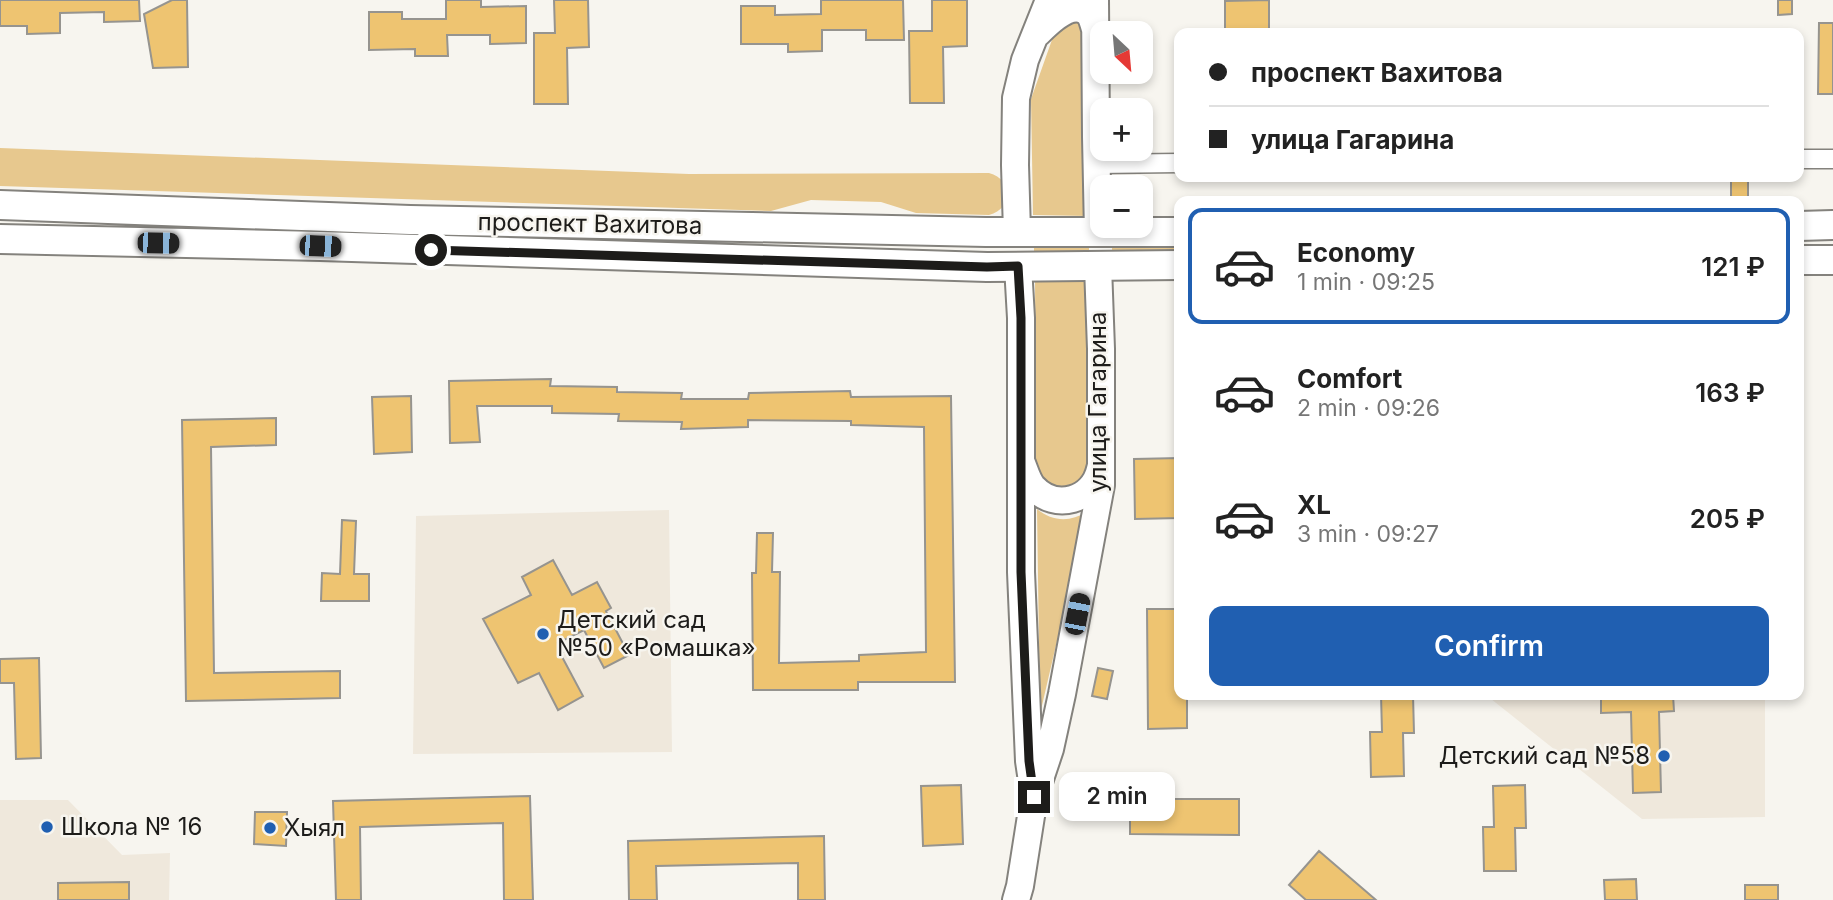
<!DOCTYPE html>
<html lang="en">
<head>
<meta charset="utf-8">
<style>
  body { margin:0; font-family:Inter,sans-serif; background:#f6f6f6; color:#222; height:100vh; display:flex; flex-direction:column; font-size:26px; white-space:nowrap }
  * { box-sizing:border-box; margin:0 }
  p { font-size:23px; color:#767676 }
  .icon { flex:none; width:38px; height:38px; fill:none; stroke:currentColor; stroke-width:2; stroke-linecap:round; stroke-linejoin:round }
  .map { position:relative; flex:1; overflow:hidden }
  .side { position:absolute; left:1174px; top:196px; width:630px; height:504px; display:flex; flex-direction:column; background:#fff; border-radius:14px; box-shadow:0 4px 10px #0003 }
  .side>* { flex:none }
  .hud { position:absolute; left:1174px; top:28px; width:630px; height:154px; border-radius:14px; box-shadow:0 4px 10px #0003; display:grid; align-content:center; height:154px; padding:0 35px; background:#fff }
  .needle { width:46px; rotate:154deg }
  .tools { position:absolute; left:1090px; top:21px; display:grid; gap:14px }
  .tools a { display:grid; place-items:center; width:63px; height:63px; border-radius:14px; background:#fff; box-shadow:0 4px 10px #0003; font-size:35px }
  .end { position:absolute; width:32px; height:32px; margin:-16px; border:9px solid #1d1c1a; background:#fff; box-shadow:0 0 0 4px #fff }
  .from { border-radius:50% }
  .bubble { position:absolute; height:49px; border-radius:14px; background:#fff; box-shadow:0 4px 10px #0003; font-size:23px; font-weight:600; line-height:49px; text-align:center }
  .car { position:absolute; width:21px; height:42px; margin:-21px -10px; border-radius:9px; box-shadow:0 0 5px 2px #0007; background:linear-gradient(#222 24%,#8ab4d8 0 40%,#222 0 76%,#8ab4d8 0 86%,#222 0) }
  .hud b { display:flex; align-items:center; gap:24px; height:66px; font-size:26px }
  .hud b+b { border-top:2px solid #e0e0e0 }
  .hud i { width:18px; height:18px; background:#222 }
  ul { padding:12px 0 0; list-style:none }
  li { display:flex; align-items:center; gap:21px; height:116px; margin:0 14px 10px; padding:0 21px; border:4px solid transparent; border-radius:14px }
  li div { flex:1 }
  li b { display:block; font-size:26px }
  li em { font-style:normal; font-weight:600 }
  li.on { border-color:#205fb1 }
  li>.icon { width:63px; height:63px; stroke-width:1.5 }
  .action { display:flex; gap:14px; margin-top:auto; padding:14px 35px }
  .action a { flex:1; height:80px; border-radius:14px; background:#205fb1; color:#fff; font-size:28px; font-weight:600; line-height:80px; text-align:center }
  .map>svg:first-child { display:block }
</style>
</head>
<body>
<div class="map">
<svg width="1833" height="900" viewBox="0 0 1833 900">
  <rect width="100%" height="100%" fill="#f7f5ef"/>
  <path fill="#efe8dc" d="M669 510 672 752 413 754 416 516Z
    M1486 695H1765V817L1642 819Z
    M0 800H68L122 855 170 853 169 900H0Z"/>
  <path fill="#e7c88e" d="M1059 20 1084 21 1088 216 1033 215 1031 99Z
    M0 148 689 174 989 173C1014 180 1014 208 989 215L916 213 881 202 811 200 771 211 0 186Z
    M1089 242V254H1034V243Z
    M1179 242V251L1112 252V243Z
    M1035 278H1087L1088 475C1064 491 1059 493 1036 475Z
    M1037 509C1053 522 1070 522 1087 512L1040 714Z"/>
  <path fill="#eec471" stroke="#96948f" stroke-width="2" d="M0 0H139L140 21 104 22V12L60 13V33L27 34V26H0Z
    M172 0H187L188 67 153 68 144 14Z
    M446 0H481V7L526 6V43L490 44V35H447L448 56H415V49L369 50V12H402V19H446Z
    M554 0H588L589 47 567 48 568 104H534V33H555Z
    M821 0H903L904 40H866V30H822V51L788 52V44H741V6H775V15L821 14Z
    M932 0H967V46L943 47 944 103H910L909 31H932Z
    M1269 0V31H1255V33H1225V1Z
    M1778 0H1792V14L1778 15Z
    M1819 23H1833V94H1818Z
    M1731 181H1748V201H1731Z
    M551 379 550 386 617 387V392L682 393 681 399H748L749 393 850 391 851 397 951 396 955 682H858V690H753L752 573H756L757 533H773L772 572H780L779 663 859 661V655L926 652 924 427 851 425V421L748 420V427L681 429 682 422 618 421 619 414 552 413V406H477L480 442 450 443 449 381Z
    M411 396 412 452 374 454 372 397Z
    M276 418V445L211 447 214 673 340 671V698L186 701 182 420Z
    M1180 458V518L1135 519 1134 459Z
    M342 520 356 521 354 574H369V601H321L322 573 340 574Z
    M553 560 572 595 597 582 611 608 606 611 629 655 604 668 584 630 558 643 563 652 560 653 583 696 558 710 539 673 518 683 483 619 531 595 522 577Z
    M1147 609H1180V695H1187V728L1148 729Z
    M39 658 41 758 16 759 14 683H0V659Z
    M1098 668 1113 671 1107 699 1092 696Z
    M1381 695H1413L1414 733H1403L1404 776 1371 777 1370 732H1382Z
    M1601 695H1673L1674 711 1659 712 1661 792 1633 793 1631 712 1601 713Z
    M961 785 963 844 923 846 921 786Z
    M1525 785 1526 828H1515L1516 871H1484L1483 827H1494L1493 786Z
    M530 796 533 900H504L503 823 360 827 361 900H336L333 801Z
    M1130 799H1239V835L1130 834Z
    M255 812H287L286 846 254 844Z
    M824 836 825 900H798V863L656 866 657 900H629L628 841Z
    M1319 851 1376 900H1306L1289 885Z
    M1636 879 1637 900H1605L1604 880Z
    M129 882V900H58V883Z
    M1745 885H1778V900H1745Z"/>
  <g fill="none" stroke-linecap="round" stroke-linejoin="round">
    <g stroke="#84827d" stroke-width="21">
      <path id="street" d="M1799 159H1833
        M1096 164 1180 163"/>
    </g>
    <g stroke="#84827d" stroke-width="30">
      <path id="secondary" d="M1095 0 1096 137 1098 232
        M1038 33C1048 23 1071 0 1087 12 1092 16 1094 26 1096 33
        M1017 232 1015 165 1016 98 1025 60 1049 0
        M1018 266 1021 318V572L1029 761 1033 788
        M1021 461C1025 470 1027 480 1033 487 1056 512 1093 500 1100 469
        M1016 900 1020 886 1034 797 1050 749 1062 694 1101 485V349L1098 266"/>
    </g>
    <g stroke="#84827d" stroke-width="32">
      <path id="primary" d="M0 205 410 220 986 232H1180
        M1799 226 1833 225
        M0 239 320 246 987 267 1180 265
        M1799 260H1833"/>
    </g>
    <use href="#street" stroke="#fff" stroke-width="18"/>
    <use href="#secondary" stroke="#fff" stroke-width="26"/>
    <use href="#primary" stroke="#fff" stroke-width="28"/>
  </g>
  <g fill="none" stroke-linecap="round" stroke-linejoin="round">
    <path stroke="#1d1c1a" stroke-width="9" d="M431 250 987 267 1018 266 1021 318V572L1029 761 1034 797"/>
  </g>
  <g fill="#205fb1" stroke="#f7f5ef" stroke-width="2.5">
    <circle cx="543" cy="634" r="7"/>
    <circle cx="1664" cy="756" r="7"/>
    <circle cx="47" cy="827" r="7"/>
    <circle cx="270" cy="828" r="7"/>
  </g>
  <g text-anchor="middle" stroke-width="5" stroke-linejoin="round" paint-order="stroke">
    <g font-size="24" fill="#1d1c1a" stroke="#f7f5ef">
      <text transform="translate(590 224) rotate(1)" y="8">проспект Вахитова</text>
      <text transform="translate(1098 402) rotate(-90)" y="8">улица Гагарина</text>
    </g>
    <g font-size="24" fill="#1d1c1a" stroke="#f7f5ef" text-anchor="start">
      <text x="557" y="628">Детский сад<tspan x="557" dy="28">№50 «Ромашка»</tspan></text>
      <text x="1650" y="764" text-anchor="end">Детский сад №58</text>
      <text x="61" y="835">Школа № 16</text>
      <text x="284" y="836">Хыял</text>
    </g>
  </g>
</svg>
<div class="tools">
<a><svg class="needle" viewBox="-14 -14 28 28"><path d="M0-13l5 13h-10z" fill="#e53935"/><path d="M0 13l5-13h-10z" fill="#767676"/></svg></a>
<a>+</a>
<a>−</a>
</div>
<i class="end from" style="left:431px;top:250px"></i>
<i class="end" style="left:1034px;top:797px"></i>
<div class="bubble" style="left:1059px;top:772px;width:116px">2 min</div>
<i class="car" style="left:158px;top:243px;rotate:91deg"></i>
<i class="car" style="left:320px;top:246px;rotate:92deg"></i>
<i class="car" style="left:1077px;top:614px;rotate:11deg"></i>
<div class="hud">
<b><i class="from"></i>проспект Вахитова</b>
<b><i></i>улица Гагарина</b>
</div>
<section class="side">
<ul>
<li class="on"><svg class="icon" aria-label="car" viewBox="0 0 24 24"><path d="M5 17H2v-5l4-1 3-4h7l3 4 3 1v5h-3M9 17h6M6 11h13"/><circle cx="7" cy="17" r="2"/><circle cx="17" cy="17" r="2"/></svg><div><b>Economy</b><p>1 min · 09:25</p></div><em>121 ₽</em></li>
<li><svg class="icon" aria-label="car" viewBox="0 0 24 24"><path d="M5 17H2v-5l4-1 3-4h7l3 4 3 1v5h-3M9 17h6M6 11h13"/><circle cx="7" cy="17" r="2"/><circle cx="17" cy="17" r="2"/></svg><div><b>Comfort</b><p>2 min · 09:26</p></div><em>163 ₽</em></li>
<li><svg class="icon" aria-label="car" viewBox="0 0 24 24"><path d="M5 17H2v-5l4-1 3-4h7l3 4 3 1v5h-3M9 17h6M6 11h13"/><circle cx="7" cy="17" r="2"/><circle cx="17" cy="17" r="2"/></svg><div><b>XL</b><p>3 min · 09:27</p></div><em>205 ₽</em></li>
</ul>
<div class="action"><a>Confirm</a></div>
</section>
</div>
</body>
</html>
